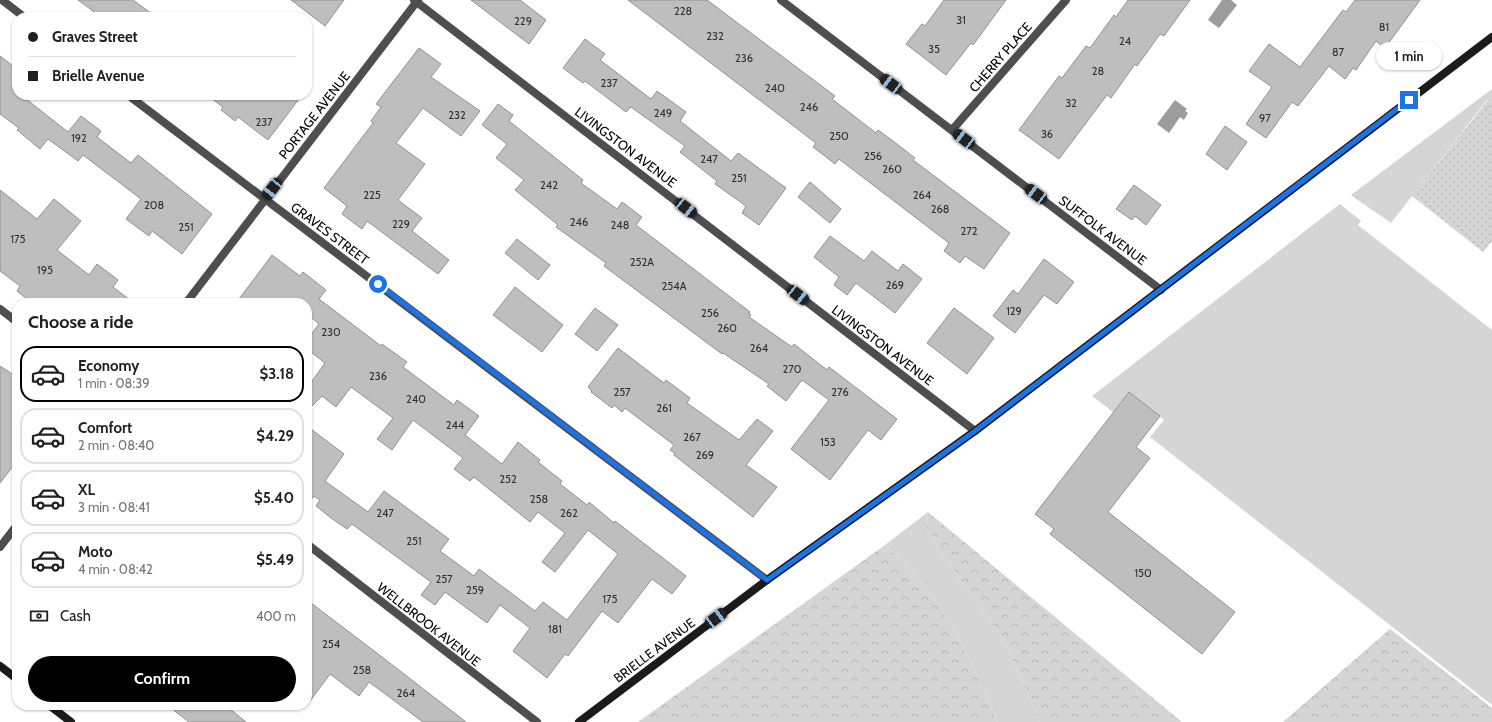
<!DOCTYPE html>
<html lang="en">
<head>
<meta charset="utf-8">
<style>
  body { margin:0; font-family:Cabin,sans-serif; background:#f6f6f6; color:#202124; height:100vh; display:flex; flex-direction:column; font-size:15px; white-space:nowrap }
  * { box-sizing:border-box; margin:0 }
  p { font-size:13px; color:#757577 }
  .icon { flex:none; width:22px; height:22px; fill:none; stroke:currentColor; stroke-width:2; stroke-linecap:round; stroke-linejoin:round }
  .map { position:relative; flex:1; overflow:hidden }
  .drawer { position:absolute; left:12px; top:298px; width:300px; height:412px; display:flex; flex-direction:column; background:#fff; border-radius:16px; box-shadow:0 1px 3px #0004 }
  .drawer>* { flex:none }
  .hud { position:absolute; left:12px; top:12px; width:300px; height:88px; border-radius:16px; box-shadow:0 1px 3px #0004; display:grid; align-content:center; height:88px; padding:0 16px; background:#fff }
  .end { position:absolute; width:18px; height:18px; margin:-9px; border:5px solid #1a73e8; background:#fff; box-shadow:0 0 0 2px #fff }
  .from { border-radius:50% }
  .bubble { position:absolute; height:28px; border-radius:14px; background:#fff; box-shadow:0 1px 3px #0004; font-size:13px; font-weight:800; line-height:28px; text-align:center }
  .car { position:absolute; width:12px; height:24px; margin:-12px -6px; border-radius:5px; box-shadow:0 0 3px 1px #0007; background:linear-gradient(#222 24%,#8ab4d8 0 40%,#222 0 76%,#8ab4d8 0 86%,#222 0) }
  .hud b { display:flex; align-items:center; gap:14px; height:38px; font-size:15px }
  .hud b+b { border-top:1px solid #e0e0e0 }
  .hud i { width:10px; height:10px; background:#202124 }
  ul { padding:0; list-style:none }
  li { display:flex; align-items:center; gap:12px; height:56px; margin:0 8px 6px; padding:0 8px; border:2px solid #e0e0e0; border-radius:16px }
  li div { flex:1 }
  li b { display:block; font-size:15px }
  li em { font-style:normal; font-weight:800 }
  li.selected { border-color:#000 }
  li>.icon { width:36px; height:36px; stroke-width:1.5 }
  h2 { padding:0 16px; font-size:18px; line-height:48px }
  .pay { display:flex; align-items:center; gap:10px; height:44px; padding:0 16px; font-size:15px }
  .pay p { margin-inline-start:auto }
  .cta { display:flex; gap:8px; margin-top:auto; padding:8px 16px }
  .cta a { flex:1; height:46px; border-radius:24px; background:#000; color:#fff; font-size:16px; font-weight:800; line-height:46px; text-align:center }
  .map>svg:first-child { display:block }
</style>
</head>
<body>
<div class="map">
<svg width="1492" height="722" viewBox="0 0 1492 722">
  <defs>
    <pattern id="forest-crowns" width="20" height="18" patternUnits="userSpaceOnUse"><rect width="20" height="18" fill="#d5d5d5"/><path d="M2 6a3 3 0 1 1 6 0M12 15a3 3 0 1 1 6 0" fill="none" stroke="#b5b5b5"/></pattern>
    <pattern id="park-dots" width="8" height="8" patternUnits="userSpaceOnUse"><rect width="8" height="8" fill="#d5d5d5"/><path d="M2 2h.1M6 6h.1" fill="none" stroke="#b5b5b5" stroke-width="1.8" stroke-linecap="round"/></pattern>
  </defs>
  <rect width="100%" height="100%" fill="#fff"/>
  <path fill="#d5d5d5" d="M1492 89V103L1487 100 1391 223C1378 213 1365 206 1351 195Z
    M1340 204 1361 221 1358 225 1492 330V705L1150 437 1164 420 1129 392 1113 412 1092 396Z
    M928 512 927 530 941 553 1003 638 1040 722H997C981 683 958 630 933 597 918 578 902 562 885 545Z"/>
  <path fill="url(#forest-crowns)" d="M928 512 1182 722H1040L1003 638 941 553 927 530Z
    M885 545C902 562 918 578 933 597 958 630 981 683 997 722H638Z
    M1390 629 1492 708V722H1283Z"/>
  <path fill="url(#park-dots)" d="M1488 100 1492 103V241L1483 252 1412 196Z"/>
  <path fill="#9c9c9c" d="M1222 0H1231L1237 5 1219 28 1208 20Z
    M1175 100 1187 109 1185 111 1188 113 1184 120 1180 117 1169 133 1157 124Z"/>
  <path fill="#bebebe" stroke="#929292" d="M78 0H133L156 17H101Z
    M291 0H344L325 26Z
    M471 0H520L546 20 529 44Z
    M628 0H707L835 96 832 99 876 133 878 130 897 144 915 158 913 160 1010 233 984 269 965 256 960 263 944 251 949 243 839 159 835 164 813 147 816 143Z
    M944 0H1006L973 45 971 43 946 75 906 44 922 24 925 26Z
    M1128 0H1190L1164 36 1160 34 1137 66 1135 64 1111 98 1107 95 1059 159 1019 130 1059 76 1062 78 1086 46 1090 48 1114 15 1116 17Z
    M1355 0H1420L1385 48 1376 41 1356 70 1353 68 1345 79 1329 66 1298 106 1292 102 1266 138 1246 124 1272 87 1249 71 1269 44 1300 67 1343 10 1346 12Z
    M585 39 605 54 600 60 651 99 657 91 686 112 680 121 731 161 738 153 786 188 759 225 742 213 746 206 715 184 717 181 680 152 685 146 631 107 626 112 585 81 583 83 563 68Z
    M419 48 441 64 431 77 480 111 461 136 423 108 396 143 425 164 398 200 422 218 412 231 449 260 438 274 367 221 362 229 342 214 347 206 324 188 373 123 371 121 381 107 376 104Z
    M0 56 17 69V95H21L68 132 81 116 101 131 97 137 131 163 138 155 212 214 182 254 152 231 149 236 126 219 141 199 83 155 78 161 48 139 40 149 17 130 19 128 0 114Z
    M207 95H302L268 140 238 117 235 121 221 110 223 107Z
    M498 104 513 115 509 121 583 180 581 183 617 209 622 202 642 217 636 225 750 312 748 313 751 315 749 317 792 347 794 344 827 370 829 367 897 419 881 440 868 430 830 480 791 449 829 400 802 380 786 401 767 386 769 384 723 353 722 354 604 266 606 263 556 227 558 225 515 190 524 180 496 158 507 144 482 125Z
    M1225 126 1247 142 1227 170 1206 154Z
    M810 182 841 209 830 223 798 197Z
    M1134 185 1161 205 1146 225 1135 216 1132 220 1116 209Z
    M0 190 37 219 54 199 81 221 57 250 89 275 97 264 118 280 113 287 134 303H32L17 291 20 286 0 271Z
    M830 236 864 261 872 251 898 271 903 264 922 279 895 313 856 283 847 295 834 285 839 277 814 257Z
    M517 239 550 265 538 280 505 253Z
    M272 255 300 276 303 272 326 290 319 299 381 346 382 344 407 362 403 367 454 405 457 400 479 416 465 435 502 464 518 442 540 460 538 462 562 481 560 484 587 505 589 502 614 523 615 521 686 576 672 594 652 579 618 623 602 611 568 656 565 654 547 678 513 651 530 628 500 605 487 623 445 592 435 605 421 595 431 582 352 524 347 529 331 518 316 506 320 500 314 496 307 505V426L344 454 325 481 368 512 384 491 449 539 440 551 474 576 479 569 535 611 543 602 567 620 618 554 588 530 555 572 542 562 565 533 538 512 530 522 474 477 470 481 454 469 463 458 413 420 392 450 377 439 393 418 351 387 336 407 322 396 307 411V388L325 363 307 349V340L319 324 307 314V303H236Z
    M1044 259 1074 282 1057 304 1044 295 1015 333 993 316 1013 290 1018 294Z
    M515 287 563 325 542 352 493 315Z
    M595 308 618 325 597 351 575 334Z
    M954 308 994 338 967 374 927 343Z
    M618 348 664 383 666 380 690 398 687 403 739 440 757 419 773 431 746 465 777 487 753 517 674 455 675 453 670 450 674 445 625 408 622 412 614 405 612 408 591 392 592 391 588 387Z
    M0 366 17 377V461L0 483Z
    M1129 392 1160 416 1136 447 1150 458 1108 512 1235 612 1202 654 1050 534 1054 529 1035 514Z
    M307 600 386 660 466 722H423L369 682 359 696 330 674 307 705Z
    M167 705H225L246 722H189Z"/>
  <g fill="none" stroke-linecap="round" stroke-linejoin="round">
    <path stroke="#4e4e4e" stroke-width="8" d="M2 0 24 17
      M414 0 975 431
      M781 0 1161 290
      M128 95 767 580
      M952 130 1066 0
      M186 303 418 0
      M0 309 17 322
      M307 544 537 722
      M0 547 17 525"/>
    <path stroke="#1b1b1b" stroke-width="8" d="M0 666 17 679
      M49 705 71 722
      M579 722 767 580 975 431 1492 37"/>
  </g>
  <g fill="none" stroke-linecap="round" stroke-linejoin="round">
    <path stroke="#1a73e8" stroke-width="5" d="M378 284 767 580 975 431 1409 100"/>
  </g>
  <g text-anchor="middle" stroke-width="3" stroke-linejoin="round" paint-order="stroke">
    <g font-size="11" fill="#303030">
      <text x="683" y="15">228</text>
      <text x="961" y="24">31</text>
      <text x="523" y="25">229</text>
      <text x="1384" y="31">81</text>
      <text x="715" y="40">232</text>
      <text x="1125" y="45">24</text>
      <text x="934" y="53">35</text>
      <text x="1338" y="56">87</text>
      <text x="744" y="62">236</text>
      <text x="1098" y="75">28</text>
      <text x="609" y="87">237</text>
      <text x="775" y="92">240</text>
      <text x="1071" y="107">32</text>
      <text x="809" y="111">246</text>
      <text x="663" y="117">249</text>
      <text x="457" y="119">232</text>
      <text x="1265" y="122">97</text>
      <text x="264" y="126">237</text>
      <text x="1047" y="138">36</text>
      <text x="839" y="140">250</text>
      <text x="79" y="142">192</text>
      <text x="873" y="160">256</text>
      <text x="709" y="163">247</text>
      <text x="892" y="173">260</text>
      <text x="739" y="182">251</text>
      <text x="549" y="189">242</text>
      <text x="372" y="199">225</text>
      <text x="922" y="199">264</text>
      <text x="154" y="209">208</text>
      <text x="940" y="213">268</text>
      <text x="579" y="226">246</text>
      <text x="401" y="228">229</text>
      <text x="620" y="229">248</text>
      <text x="186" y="231">251</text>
      <text x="969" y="235">272</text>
      <text x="18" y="243">175</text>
      <text x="642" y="266">252A</text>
      <text x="45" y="274">195</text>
      <text x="895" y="289">269</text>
      <text x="674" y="290">254A</text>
      <text x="1014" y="315">129</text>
      <text x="710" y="317">256</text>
      <text x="727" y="332">260</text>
      <text x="331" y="336">230</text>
      <text x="759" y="352">264</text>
      <text x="792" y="373">270</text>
      <text x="378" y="380">236</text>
      <text x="622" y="396">257</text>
      <text x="840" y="396">276</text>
      <text x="416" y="403">240</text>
      <text x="664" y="412">261</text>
      <text x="455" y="429">244</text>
      <text x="692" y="441">267</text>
      <text x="828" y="446">153</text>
      <text x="705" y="459">269</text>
      <text x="508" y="483">252</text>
      <text x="539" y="503">258</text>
      <text x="385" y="517">247</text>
      <text x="569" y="517">262</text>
      <text x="414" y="545">251</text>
      <text x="1143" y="577">150</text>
      <text x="444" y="583">257</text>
      <text x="475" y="594">259</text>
      <text x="610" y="603">175</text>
      <text x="555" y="633">181</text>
      <text x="331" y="648">254</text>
      <text x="362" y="674">258</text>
      <text x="406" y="697">264</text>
    </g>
    <g font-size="13" fill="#000" stroke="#fff">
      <text transform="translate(1000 57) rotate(-49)" y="5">CHERRY PLACE</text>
      <text transform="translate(314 115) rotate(-52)" y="5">PORTAGE AVENUE</text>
      <text transform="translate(626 147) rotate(37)" y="5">LIVINGSTON AVENUE</text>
      <text transform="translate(1103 230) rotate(37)" y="5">SUFFOLK AVENUE</text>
      <text transform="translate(330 233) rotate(37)" y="5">GRAVES STREET</text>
      <text transform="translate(883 345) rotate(37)" y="5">LIVINGSTON AVENUE</text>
      <text transform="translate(429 624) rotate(38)" y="5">WELLBROOK AVENUE</text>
      <text transform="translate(654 650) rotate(-37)" y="5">BRIELLE AVENUE</text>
    </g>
  </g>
</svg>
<i class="end from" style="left:378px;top:284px"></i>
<i class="end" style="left:1409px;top:100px"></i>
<div class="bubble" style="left:1376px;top:42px;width:66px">1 min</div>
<i class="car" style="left:891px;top:84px;rotate:307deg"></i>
<i class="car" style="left:964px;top:139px;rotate:307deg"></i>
<i class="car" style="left:272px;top:189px;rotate:218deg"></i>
<i class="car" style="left:1036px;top:194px;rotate:307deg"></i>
<i class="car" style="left:686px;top:208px;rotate:128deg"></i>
<i class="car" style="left:798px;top:295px;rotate:128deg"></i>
<i class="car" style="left:716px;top:618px;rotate:53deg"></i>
<div class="hud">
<b><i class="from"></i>Graves Street</b>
<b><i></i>Brielle Avenue</b>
</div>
<section class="drawer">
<h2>Choose a ride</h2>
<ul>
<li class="selected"><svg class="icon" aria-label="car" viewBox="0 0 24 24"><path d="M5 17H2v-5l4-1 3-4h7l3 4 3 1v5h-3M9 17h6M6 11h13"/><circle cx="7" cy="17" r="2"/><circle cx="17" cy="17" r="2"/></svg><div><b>Economy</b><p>1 min · 08:39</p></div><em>$3.18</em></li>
<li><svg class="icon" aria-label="car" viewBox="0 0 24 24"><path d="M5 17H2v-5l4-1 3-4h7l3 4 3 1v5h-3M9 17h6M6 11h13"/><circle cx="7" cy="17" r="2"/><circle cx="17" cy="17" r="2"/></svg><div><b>Comfort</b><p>2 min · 08:40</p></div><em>$4.29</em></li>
<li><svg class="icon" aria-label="car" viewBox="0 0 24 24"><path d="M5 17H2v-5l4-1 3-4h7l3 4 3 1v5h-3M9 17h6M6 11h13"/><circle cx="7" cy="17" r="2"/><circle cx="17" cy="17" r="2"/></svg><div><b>XL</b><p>3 min · 08:41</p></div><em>$5.40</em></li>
<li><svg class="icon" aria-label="car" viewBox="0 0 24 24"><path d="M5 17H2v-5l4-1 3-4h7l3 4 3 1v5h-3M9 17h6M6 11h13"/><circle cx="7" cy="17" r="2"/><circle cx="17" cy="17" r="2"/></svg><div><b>Moto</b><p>4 min · 08:42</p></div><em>$5.49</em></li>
</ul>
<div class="pay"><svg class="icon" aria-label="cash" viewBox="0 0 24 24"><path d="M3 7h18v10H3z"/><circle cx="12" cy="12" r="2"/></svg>Cash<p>400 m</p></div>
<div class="cta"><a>Confirm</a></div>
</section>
</div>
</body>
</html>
